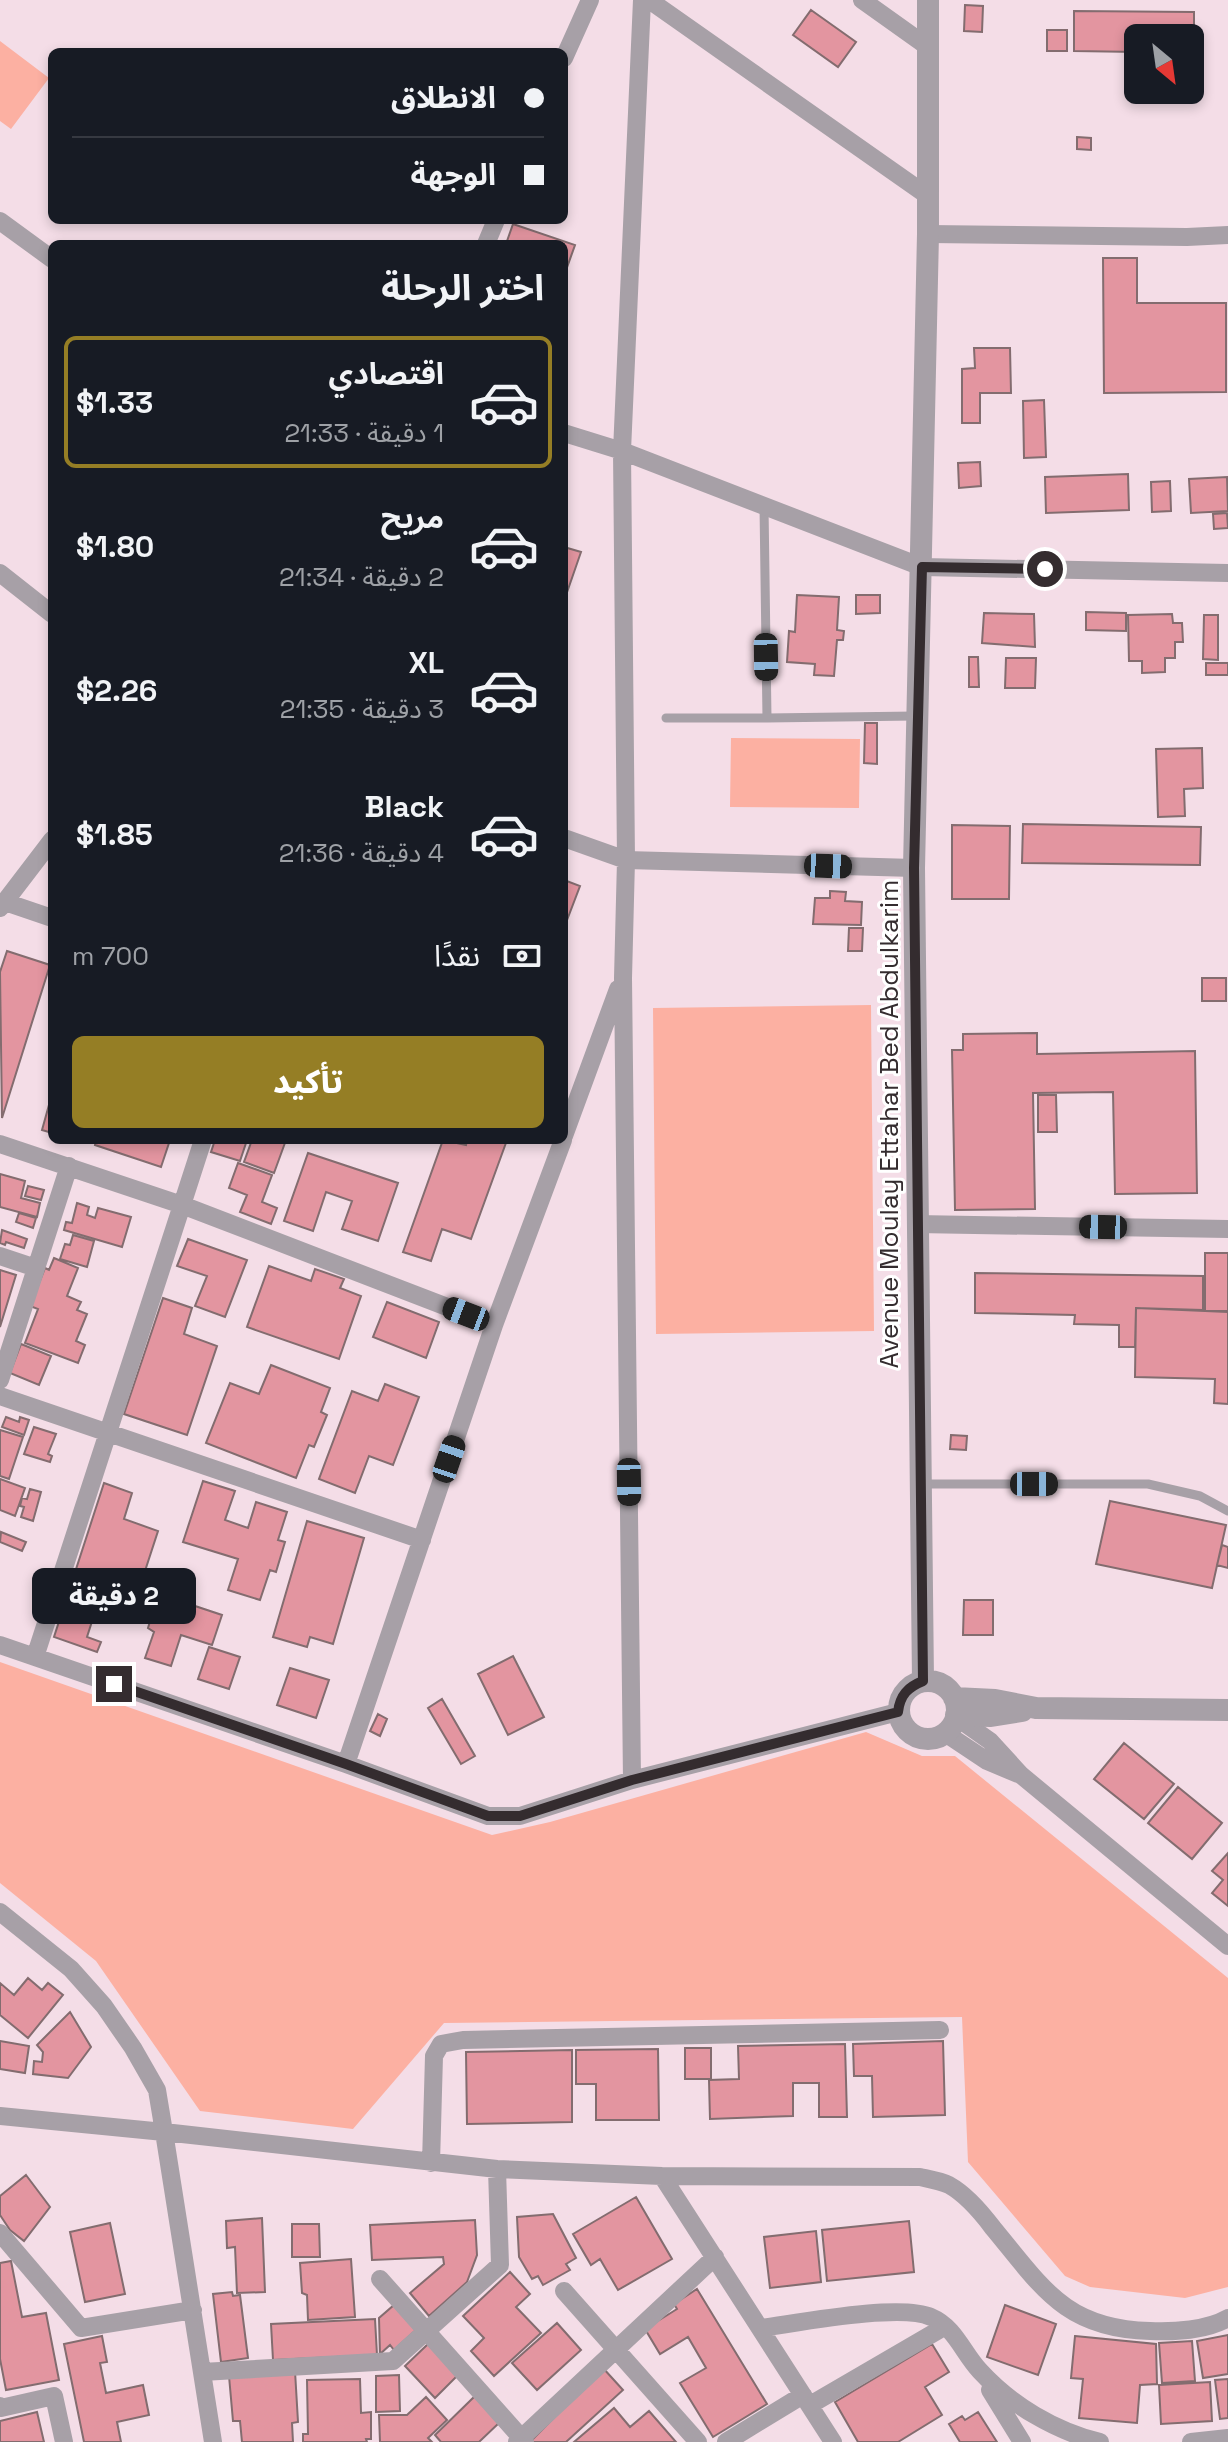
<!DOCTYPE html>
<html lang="ar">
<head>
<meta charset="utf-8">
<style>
  body { margin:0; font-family:"Space Grotesk","Noto Sans Arabic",sans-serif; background:#242831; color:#f1f3f6; direction:rtl; height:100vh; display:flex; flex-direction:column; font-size:30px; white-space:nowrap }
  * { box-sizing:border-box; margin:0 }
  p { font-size:26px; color:#9ea1a6 }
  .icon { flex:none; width:44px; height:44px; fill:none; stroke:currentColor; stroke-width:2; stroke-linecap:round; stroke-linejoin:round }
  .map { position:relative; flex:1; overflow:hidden; direction:ltr }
  .side { position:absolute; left:48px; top:240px; width:520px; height:904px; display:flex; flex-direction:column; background:#171b24; border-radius:12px; box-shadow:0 4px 12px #0003; direction:rtl }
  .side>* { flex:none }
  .top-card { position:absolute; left:48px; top:48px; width:520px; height:176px; border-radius:12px; box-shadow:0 4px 12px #0003; direction:rtl; display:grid; align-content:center; height:176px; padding:0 24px; background:#171b24 }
  .needle { width:52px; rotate:151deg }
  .tools { position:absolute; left:1124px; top:24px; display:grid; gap:16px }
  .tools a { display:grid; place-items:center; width:80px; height:80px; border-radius:12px; background:#171b24; box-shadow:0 4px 12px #0003; font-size:40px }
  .end { position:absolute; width:36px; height:36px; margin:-18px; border:10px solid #342c2f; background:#fff; box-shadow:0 0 0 4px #fff }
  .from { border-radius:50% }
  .bubble { position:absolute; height:56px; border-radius:12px; background:#171b24; box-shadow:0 4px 12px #0003; font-size:26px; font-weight:800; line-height:56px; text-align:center; direction:rtl }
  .car { position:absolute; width:24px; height:48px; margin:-24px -12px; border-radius:10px; box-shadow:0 0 6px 2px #0007; background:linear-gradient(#222 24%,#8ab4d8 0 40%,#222 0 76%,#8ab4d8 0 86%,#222 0) }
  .top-card b { display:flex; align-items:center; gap:28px; height:76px; font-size:30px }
  .top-card b+b { border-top:2px solid #363941 }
  .top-card i { width:20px; height:20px; background:#f1f3f6 }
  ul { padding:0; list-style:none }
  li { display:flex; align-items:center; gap:24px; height:132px; margin:0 16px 12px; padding:0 8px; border:4px solid transparent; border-radius:12px }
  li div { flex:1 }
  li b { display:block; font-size:30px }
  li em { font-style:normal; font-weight:800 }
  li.current { border-color:#957e25 }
  li>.icon { width:72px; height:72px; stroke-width:1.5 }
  h2 { padding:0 24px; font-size:36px; line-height:96px }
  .pay { display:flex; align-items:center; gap:20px; height:88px; padding:0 24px; font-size:30px }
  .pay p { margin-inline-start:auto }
  .action { display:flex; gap:16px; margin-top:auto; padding:16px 24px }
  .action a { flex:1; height:92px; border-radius:12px; background:#957e25; color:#fff; font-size:32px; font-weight:800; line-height:92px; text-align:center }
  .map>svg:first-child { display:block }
</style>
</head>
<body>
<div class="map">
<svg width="1228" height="2442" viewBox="0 0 1228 2442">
  <rect width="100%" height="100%" fill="#f4dde7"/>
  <path fill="#fcb0a2" d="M0 41 49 78 11 129 0 121Z
    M731 738 860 739 859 808 730 807Z
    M871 1005 874 1331 656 1334 653 1008Z
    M0 1662 492 1835 550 1822 866 1732 922 1756H955L1228 1978V2287L1185 2298 1090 2287 1065 2276 968 2162 962 2017 444 2023 353 2129 200 2111 96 1961 0 1883Z"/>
  <path fill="#e395a0" stroke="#836c6f" stroke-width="2" d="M965 5 983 6 982 32 964 31Z
    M811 10 856 42 838 67 793 35Z
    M1074 11 1194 12V52H1190V38H1138V52L1074 51Z
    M1047 30H1067V51H1047Z
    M1077 137 1091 138V150L1077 149Z
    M513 224 575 245 564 276V244H506Z
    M1103 258H1137V303H1226V392L1104 393Z
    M974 348H1010L1011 393H980V423H962V369L975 368Z
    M1044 400 1046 457 1024 458 1023 401Z
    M980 462 981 486 959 488 958 463Z
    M1128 474 1129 510 1046 513 1045 477Z
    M1227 477 1228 511 1191 513 1189 479Z
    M1170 481 1171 511 1152 512 1151 482Z
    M1227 513 1228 528 1214 529 1213 514Z
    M564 547 581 552 564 601Z
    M797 595 839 597 837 630 844 631 843 640H837L834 676 814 675 815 664 787 662 789 631 795 632Z
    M856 595H880V613L856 614Z
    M1086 612 1126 613V631L1086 630Z
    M984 613 1034 614 1035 647 982 643Z
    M1172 614 1173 623H1182L1183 642H1175V658H1165V672L1142 673V661H1129L1128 615Z
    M1204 615H1218V660L1203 659Z
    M969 657H978L979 687H969Z
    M1006 658H1036L1035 688H1005Z
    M1206 663H1228V675H1206Z
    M865 723H877V764L864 763Z
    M1202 748 1203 788 1184 789 1185 816 1158 817 1156 749Z
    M1023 824 1201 827 1200 865 1022 863Z
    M952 825 1010 826 1009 899H952Z
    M564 880 580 886 564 928Z
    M830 891 846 892 845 901 862 902 861 925 813 924 815 898H830Z
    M849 928H863L862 951H848Z
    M7 951 50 965 2 1118 0 972Z
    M1202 978H1226V1001H1202Z
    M1037 1033V1054L1195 1051 1197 1193 1115 1194 1113 1092 1033 1093 1035 1209 955 1210 952 1050H963V1034Z
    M52 1094V1133L42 1130Z
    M1038 1095H1056L1057 1132H1038Z
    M96 1140H170L161 1167 95 1145Z
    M215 1140H247L240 1161 211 1152Z
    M252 1140H286L274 1173 244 1162Z
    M443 1140 466 1145 467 1140H507L471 1239 442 1229 431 1261 403 1252Z
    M308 1153 398 1183 378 1241 342 1229 352 1201 326 1192 313 1231 284 1221Z
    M238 1163 272 1175 262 1202 277 1208 271 1224 240 1212 247 1195 229 1188Z
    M0 1174 25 1181 21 1198 40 1203 37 1217 0 1207Z
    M28 1186 44 1190 41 1200 25 1196Z
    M77 1203 89 1207 87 1215 95 1218 98 1208 131 1217 122 1247 64 1230 66 1222 72 1223Z
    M19 1213 36 1218 33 1228 16 1222Z
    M2 1230 27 1239 24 1248 6 1242 5 1245 0 1243Z
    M73 1235 94 1241 87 1267 60 1259 65 1244 70 1245Z
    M188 1239 247 1260 225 1317 195 1306 207 1276 177 1266Z
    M1205 1253H1228V1311H1205Z
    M54 1258 78 1268 67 1296 81 1302 77 1310 87 1314 76 1341 85 1345 78 1363 25 1343 38 1309 30 1306 45 1268 49 1270Z
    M269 1266 311 1281 315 1269 344 1279 340 1288 361 1296 339 1359 247 1327Z
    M0 1270 16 1275 0 1327Z
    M975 1273 1203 1276V1310L1136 1308 1135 1347H1119V1325L1074 1324 1075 1315 975 1313Z
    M163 1298 192 1308 184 1334 217 1346 187 1435 124 1414Z
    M387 1302 439 1322 426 1358 373 1337Z
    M1136 1308 1228 1312V1404L1214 1403 1215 1379 1135 1377Z
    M21 1344 51 1356 39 1385 10 1373Z
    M271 1365 330 1388 321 1412 327 1415 314 1447 309 1445 296 1478 206 1443 230 1383 259 1394Z
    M385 1384 419 1397 393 1465 369 1456 355 1493 319 1479 352 1391 378 1401Z
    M6 1417 19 1422 20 1417 29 1420 24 1435 2 1427Z
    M34 1427 56 1434 48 1454 52 1456 50 1462 24 1454Z
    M0 1430 23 1437 9 1479 0 1476Z
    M951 1435 967 1436 966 1450 950 1449Z
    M0 1479 25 1488 15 1516 0 1510Z
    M203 1481 235 1491 225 1520 248 1528 256 1502 287 1512 278 1540 285 1542 276 1572 270 1570 260 1600 228 1590 238 1559 183 1542Z
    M104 1483 132 1493 124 1519 158 1531 129 1620 96 1609 87 1637 101 1642 97 1652 54 1637Z
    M30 1489 41 1492 33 1521 21 1517 24 1507 20 1506 22 1498 27 1499Z
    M1110 1501 1226 1525 1212 1588 1096 1564Z
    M307 1521 364 1538 333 1644 310 1637 307 1647 273 1637Z
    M1 1532 26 1542 22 1551 0 1542Z
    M1222 1545 1228 1547V1568L1217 1565Z
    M165 1596 222 1615 212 1645 181 1635 171 1666 145 1658 154 1632 148 1628 154 1608 160 1610Z
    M964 1600H993V1635H963Z
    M209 1647 240 1657 229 1689 198 1679Z
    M513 1656 544 1717 508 1735 478 1674Z
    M290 1668 329 1680 316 1718 277 1705Z
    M442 1699 475 1756 461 1764 428 1708Z
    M378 1714 387 1719 380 1736 370 1731Z
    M1124 1743 1174 1784 1144 1819 1094 1779Z
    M1178 1787 1222 1823 1192 1859 1148 1823Z
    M1228 1853V1906L1212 1893 1223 1880 1212 1871Z
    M28 1978 42 1990 48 1983 63 1995 28 2038 0 2015V1983L14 1995Z
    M70 2012 91 2047 68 2078 33 2074 34 2061 42 2062 43 2052 37 2045Z
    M0 2041 29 2046 25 2073 0 2069Z
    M943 2041 945 2115 873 2117 872 2076H854L853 2044Z
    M845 2044 847 2117H819V2083H793V2116L710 2119 709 2080 739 2079 738 2046Z
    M685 2048H711V2079H685Z
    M658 2049 659 2120H596V2084H576V2050Z
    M572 2050V2122L467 2124 466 2052Z
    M26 2175 50 2207 24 2241 10 2230 0 2215V2196Z
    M636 2197 672 2259 618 2290 600 2259 591 2265 573 2234Z
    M553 2214 576 2258 566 2264 570 2270 543 2285 538 2276 532 2279 519 2257 517 2217Z
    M262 2218 265 2292 237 2293 235 2247 227 2248 226 2221Z
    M475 2220 477 2255 467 2282 429 2316 410 2293 444 2264 443 2257 372 2260 370 2225Z
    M909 2221 914 2272 827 2281 822 2230Z
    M110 2223 125 2294 85 2302 70 2232Z
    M292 2224H319L320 2257H292Z
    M816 2231 821 2282 770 2288 764 2237Z
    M351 2259 355 2317 308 2320 307 2295 302 2293 300 2263Z
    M11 2261 22 2317 46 2313 59 2380 6 2390 0 2359V2263Z
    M510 2272 530 2294 516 2307 541 2333 494 2376 471 2351 484 2338 463 2316Z
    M697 2289 767 2404 713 2437 680 2383 706 2368 688 2337 660 2354 645 2329 677 2309 674 2304Z
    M232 2292 233 2296 240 2295 248 2358 221 2362 213 2294Z
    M394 2305 416 2330 394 2350 390 2345 380 2354 379 2318Z
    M1005 2305 1056 2324 1038 2375 987 2357Z
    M375 2319 377 2355 273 2360 271 2324Z
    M557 2323 581 2350 537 2390 512 2363Z
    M1228 2335V2374L1203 2378 1197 2341Z
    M102 2336 107 2362 100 2363 106 2393 143 2385 149 2415 117 2422 121 2442H84L64 2344Z
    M1075 2336 1156 2344 1157 2384 1140 2385 1137 2423 1079 2418 1083 2379 1071 2378Z
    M1192 2341 1195 2381 1162 2383 1159 2343Z
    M428 2344 458 2375 435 2398 405 2366Z
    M932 2344 949 2372 925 2387 942 2415 898 2442H858L835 2402Z
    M603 2368 623 2390 566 2442H530Z
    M295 2371 298 2422 292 2423 293 2442H242L240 2421H233L229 2376Z
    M399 2375 400 2411 376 2412V2376Z
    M360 2379 361 2413 371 2412V2439H366L367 2442H303V2434H308L307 2380Z
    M1228 2379V2418L1220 2419 1215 2380Z
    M1210 2382 1212 2421 1161 2424 1159 2385Z
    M475 2396 500 2422 479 2442H441L435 2435Z
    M426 2397 447 2420 428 2438 432 2442H380L379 2415H407Z
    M614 2408 630 2427 649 2411 676 2442H574Z
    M37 2412 44 2442H0V2421Z
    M978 2412 997 2442H960L949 2424 962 2416 965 2420Z"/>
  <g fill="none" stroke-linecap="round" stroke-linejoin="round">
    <path stroke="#a7a0a7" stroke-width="9" d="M764 506 767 718 915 716
      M666 718H767
      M920 1484H1148L1200 1496 1228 1511"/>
    <path stroke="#a7a0a7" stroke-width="18" d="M642 0 622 451 626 860 623 978 632 1780 898 1712
      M649 0 928 196
      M862 0 928 47
      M564 58 590 0
      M0 221 52 259
      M928 234 1187 237 1228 235
      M486 244 496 220
      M564 433 622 451 922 567 1228 573
      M0 573 52 614
      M564 838 626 860 914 868
      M5 902 52 918
      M0 908 52 840
      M564 1136 618 989
      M0 1144 182 1205 203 1140
      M916 1224 1228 1229
      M0 1256 36 1268
      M494 1325 563 1140
      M0 1380 69 1166
      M0 1396 422 1540
      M0 1645 346 1764 488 1816H520L632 1780
      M35 1657 182 1205 494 1325 346 1764
      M956 1717 990 1741 1021 1775 1228 1946
      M945 1733 987 1761 1018 1774
      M0 1912 71 1969 104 2006 133 2048 157 2090 164 2132 497 2169 662 2176 920 2177C929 2179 941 2181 949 2185 967 2195 981 2212 993 2228 1042 2287 1065 2329 1150 2331 1174 2332 1207 2330 1228 2318
      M0 2116 164 2132 213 2442
      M431 2163 434 2056 441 2044 463 2040 940 2030
      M662 2176 833 2442
      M0 2233 81 2328 193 2310
      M380 2279 525 2442
      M564 2291 698 2442
      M761 2328C798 2323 900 2303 931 2317 955 2327 963 2353 980 2371 1011 2405 1055 2431 1100 2442
      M202 2372 393 2361 500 2265 497 2169
      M990 2390 1022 2442
      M810 2405 944 2327
      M0 2406 1 2408 54 2396 64 2442
      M517 2442 715 2257
      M726 2442 803 2395
      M1191 2442 1228 2438"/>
    <path stroke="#a7a0a7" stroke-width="22" d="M923 1681 914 868 928 234V0
      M899 1710a29 29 0 1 1 58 0a29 29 0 1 1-58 0Z
      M954 1698 995 1700 1036 1708 1228 1710
      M956 1715 991 1716 1022 1711"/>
  </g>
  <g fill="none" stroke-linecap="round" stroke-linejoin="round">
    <path stroke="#342c2f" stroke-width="10" d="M114 1684 346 1764 488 1816H520L632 1780 898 1712C900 1695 908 1687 923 1681L914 868 922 567 1045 569"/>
  </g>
  <g text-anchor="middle" stroke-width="6" stroke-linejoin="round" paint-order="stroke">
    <g font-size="26" fill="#342c2f" stroke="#fff">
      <text transform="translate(889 1124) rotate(-90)" y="9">Avenue Moulay Ettahar Bed Abdulkarim</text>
    </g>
  </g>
</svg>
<div class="tools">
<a><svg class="needle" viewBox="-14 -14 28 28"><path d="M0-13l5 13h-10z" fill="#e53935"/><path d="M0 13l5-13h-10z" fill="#9ea1a6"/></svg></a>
</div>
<i class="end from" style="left:1045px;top:569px"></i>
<i class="end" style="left:114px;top:1684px"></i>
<div class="bubble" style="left:32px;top:1568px;width:164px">2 دقيقة</div>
<i class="car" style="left:766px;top:657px;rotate:179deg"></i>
<i class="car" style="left:828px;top:866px;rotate:92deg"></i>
<i class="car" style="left:1103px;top:1227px;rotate:271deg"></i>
<i class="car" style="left:466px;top:1314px;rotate:291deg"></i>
<i class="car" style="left:449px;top:1459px;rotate:19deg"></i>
<i class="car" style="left:629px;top:1482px;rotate:179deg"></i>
<i class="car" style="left:1034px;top:1484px;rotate:90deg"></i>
<div class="top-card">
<b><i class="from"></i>الانطلاق</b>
<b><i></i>الوجهة</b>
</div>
<section class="side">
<h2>اختر الرحلة</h2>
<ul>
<li class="current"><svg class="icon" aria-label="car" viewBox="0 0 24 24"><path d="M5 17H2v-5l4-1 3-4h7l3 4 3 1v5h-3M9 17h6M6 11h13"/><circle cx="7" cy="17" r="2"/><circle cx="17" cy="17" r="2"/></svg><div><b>اقتصادي</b><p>1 دقيقة · 21:33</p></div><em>$1.33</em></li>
<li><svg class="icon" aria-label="car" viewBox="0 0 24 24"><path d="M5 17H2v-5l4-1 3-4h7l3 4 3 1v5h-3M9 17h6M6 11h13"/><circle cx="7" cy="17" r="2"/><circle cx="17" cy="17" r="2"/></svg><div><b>مريح</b><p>2 دقيقة · 21:34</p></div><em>$1.80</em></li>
<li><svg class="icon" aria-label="car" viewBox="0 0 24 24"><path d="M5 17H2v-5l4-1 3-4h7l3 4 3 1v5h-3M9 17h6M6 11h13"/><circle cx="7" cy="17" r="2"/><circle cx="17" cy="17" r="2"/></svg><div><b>XL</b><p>3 دقيقة · 21:35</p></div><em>$2.26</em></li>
<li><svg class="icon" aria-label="car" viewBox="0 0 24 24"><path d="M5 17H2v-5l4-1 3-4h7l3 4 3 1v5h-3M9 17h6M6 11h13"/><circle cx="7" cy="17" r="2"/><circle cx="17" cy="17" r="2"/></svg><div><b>Black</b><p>4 دقيقة · 21:36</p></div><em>$1.85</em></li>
</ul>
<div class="pay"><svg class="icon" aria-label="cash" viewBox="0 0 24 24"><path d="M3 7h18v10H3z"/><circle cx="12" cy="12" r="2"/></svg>نقدًا<p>700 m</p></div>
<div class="action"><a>تأكيد</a></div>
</section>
</div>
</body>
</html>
